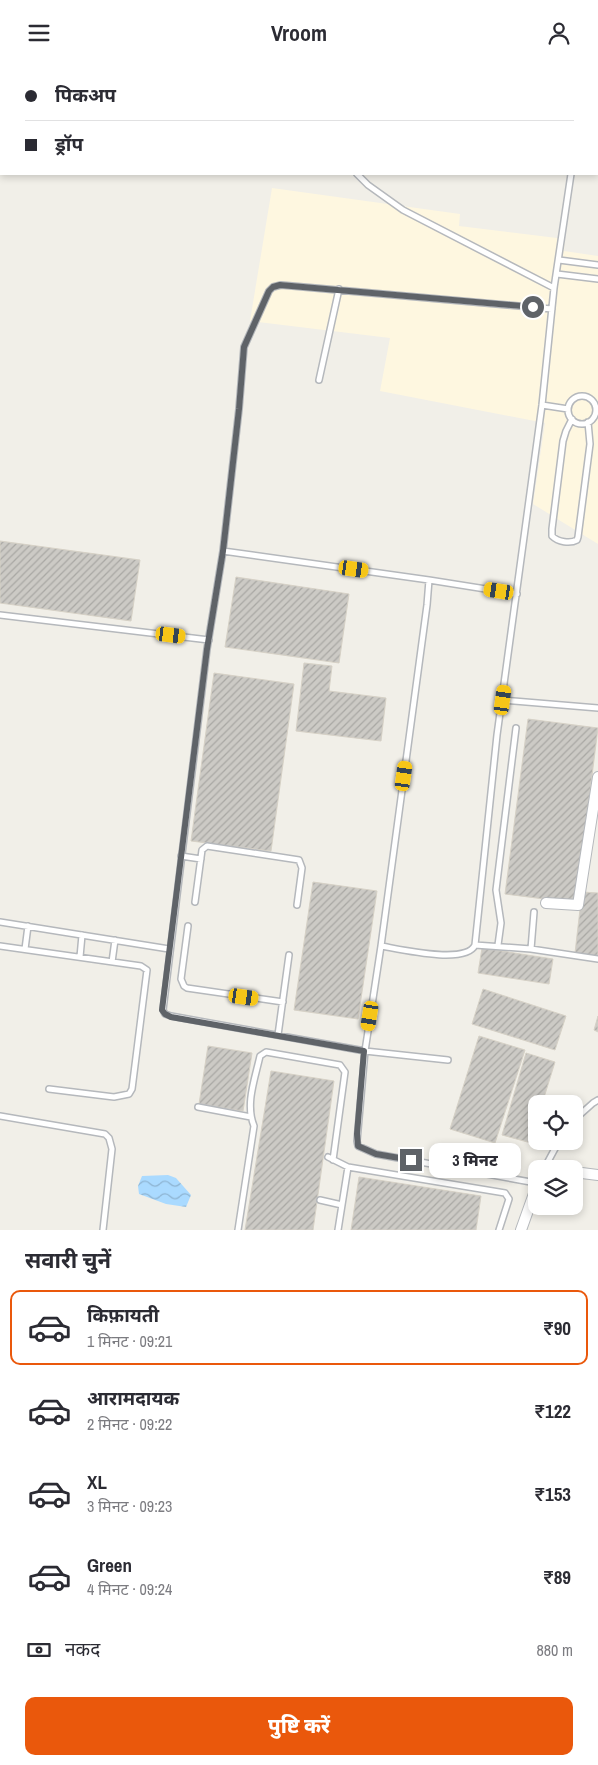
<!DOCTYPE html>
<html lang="hi">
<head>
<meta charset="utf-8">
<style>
  body { margin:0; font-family:"Archivo Narrow","Noto Sans Devanagari",sans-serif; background:#f7f7f7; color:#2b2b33; height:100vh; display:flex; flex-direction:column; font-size:19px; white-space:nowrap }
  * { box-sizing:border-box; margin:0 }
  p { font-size:16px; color:#7c7c81 }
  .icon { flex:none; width:28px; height:28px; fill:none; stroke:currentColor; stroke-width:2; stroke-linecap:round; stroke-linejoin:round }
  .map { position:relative; height:1165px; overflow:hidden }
  .side { display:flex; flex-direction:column; background:#fff; flex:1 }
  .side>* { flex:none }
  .banner { position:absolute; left:0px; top:0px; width:599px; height:110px; box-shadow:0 2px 8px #0003; display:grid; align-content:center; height:110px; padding:0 25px; background:#fff }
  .tools { position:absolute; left:528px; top:1030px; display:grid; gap:10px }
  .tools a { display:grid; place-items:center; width:55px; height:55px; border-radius:10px; background:#fff; box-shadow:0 2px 8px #0003; font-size:25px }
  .end { position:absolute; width:22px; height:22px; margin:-11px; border:6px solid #5f6368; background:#fff; box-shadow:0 0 0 2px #fff }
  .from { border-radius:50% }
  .bubble { position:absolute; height:35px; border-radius:10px; background:#fff; box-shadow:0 2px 8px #0003; font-size:16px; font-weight:800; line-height:35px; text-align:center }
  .car { position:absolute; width:15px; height:30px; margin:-15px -8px; border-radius:6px; box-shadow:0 0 4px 1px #0007; background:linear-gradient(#f5c518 24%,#345 0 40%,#f5c518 0 76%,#345 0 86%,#f5c518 0) }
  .banner b { display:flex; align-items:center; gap:18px; height:48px; font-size:19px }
  .banner b+b { border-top:1px solid #e1e1e2 }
  .banner i { width:12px; height:12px; background:#2b2b33 }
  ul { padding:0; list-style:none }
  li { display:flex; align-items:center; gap:15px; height:75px; margin:0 10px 8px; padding:0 15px; border:2px solid transparent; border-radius:10px }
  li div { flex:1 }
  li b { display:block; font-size:19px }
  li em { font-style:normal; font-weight:800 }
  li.current { border-color:#ea580c }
  li>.icon { width:45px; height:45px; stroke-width:1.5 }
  h2 { padding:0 25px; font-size:22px; line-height:60px }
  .pay { display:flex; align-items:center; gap:12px; height:55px; padding:0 25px; font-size:19px }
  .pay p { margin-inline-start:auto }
  .primary-button { display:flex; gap:10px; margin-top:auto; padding:10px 25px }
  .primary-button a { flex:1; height:58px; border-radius:10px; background:#ea580c; color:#fff; font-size:20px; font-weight:800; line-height:58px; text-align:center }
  header { display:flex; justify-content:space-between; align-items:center; height:65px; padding:0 25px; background:#fff; font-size:22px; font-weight:800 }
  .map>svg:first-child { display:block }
</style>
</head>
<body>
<header><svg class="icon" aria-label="menu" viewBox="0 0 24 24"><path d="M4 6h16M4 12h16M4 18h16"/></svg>Vroom<svg class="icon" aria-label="person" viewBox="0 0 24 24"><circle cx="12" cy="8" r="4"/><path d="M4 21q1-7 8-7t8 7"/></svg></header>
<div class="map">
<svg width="598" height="1165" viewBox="0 0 598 1165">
  <defs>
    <pattern id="water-waves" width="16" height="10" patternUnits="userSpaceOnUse" patternTransform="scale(1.25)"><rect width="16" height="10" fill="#aadaff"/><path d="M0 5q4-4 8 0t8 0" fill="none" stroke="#8eb4d2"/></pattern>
    <pattern id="building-hatch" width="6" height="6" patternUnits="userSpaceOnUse" patternTransform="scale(1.25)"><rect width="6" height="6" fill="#cccac5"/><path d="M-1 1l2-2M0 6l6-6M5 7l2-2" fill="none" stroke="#a9a8a4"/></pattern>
  </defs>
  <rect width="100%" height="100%" fill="#f1efe8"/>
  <path fill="#fef7e0" d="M272 123 460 149 459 161 565 174 564 186 598 191V479L533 439 545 358 380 326 390 273 250 256Z"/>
  <path fill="url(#water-waves)" d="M168 1110 176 1113 191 1130 186 1142 166 1139 139 1129 138 1121 142 1111Z"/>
  <path fill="url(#building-hatch)" stroke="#d6d1c6" d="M0 476 140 495 131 556 0 538Z
    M236 512 349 529 339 598 225 582Z
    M304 598 332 601 329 626 386 633 381 676 296 666Z
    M214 608 294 619 271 786 191 776Z
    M528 654 598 663 576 838 505 829Z
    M313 817 377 826 358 954 294 945Z
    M582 827 598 828V891L575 888Z
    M482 883 553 894 549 919 478 908Z
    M483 924 566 951 555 985 472 959Z
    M598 951V967L594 965Z
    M479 971 525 985 495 1078 450 1064Z
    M208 981 252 988 243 1046 199 1039Z
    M526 988 555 997 542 1039H536V1059L531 1078 502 1070Z
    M271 1006 334 1016 313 1165H245Z
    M359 1112 481 1131 476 1165H351Z"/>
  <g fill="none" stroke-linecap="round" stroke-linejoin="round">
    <g stroke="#b5b8bc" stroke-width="8">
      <path id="lane" d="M227 1V0
        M586 1 587 0
        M357 109 368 120 403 145 554 223
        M559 195 598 200
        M557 209 598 214
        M319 315 339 224
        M568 345a14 14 0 1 1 28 0a14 14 0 1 1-28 0Z
        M542 340 568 344
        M572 354 566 366 563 376 552 464V471C558 477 570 479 577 475L578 472 590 379 588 357
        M223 486 429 515 517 529
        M429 515 427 540 381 881 365 986 357 1076 358 1081 376 1089 536 1118
        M0 550 209 575
        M503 635 598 643
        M181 791 201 794
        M195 837 202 785 207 781 299 795 302 803 297 840
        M0 857 169 884
        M188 861 181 914 184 921 187 923 283 937
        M475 880 531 884 598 894
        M498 880 501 858 496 825 516 663
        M0 881 141 901 147 905 132 1024 129 1029 114 1032 49 1024
        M381 881C399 884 466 900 475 880L497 670 542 340 554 223 571 109
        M25 884 28 861
        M531 884 534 847
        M80 892 82 870
        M112 897 115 875
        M278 970 289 890
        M448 995 365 986 171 951 165 949 163 945 207 584 223 486 239 344 244 282 269 226 273 222 281 220 552 244
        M198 1042 251 1052
        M0 1051 105 1069 109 1073 112 1084 103 1165
        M574 1055 593 1038 598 1035
        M328 1092 348 1102 505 1128 509 1134 499 1165
        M544 1104 559 1076
        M320 1135 342 1140
        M238 1165 254 1061C245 1039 255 1014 260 991L266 987 340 1000 345 1007 333 1095
        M338 1165 348 1102"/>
    </g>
    <g stroke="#b5b8bc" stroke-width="12">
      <path id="street" d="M546 838 578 840 598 712
        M574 1107 598 1110
        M521 1165 536 1123"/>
    </g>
    <use href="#lane" stroke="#fff" stroke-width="5"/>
    <use href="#street" stroke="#fff" stroke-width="10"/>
  </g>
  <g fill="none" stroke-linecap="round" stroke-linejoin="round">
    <path stroke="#5f6368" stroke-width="6" d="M411 1095 376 1089 358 1081 357 1069 364 986 171 952 165 949 162 945 207 584 223 486 239 344 244 282 269 226 273 222 280 220 533 242"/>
  </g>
</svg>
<div class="tools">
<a><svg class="icon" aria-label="locate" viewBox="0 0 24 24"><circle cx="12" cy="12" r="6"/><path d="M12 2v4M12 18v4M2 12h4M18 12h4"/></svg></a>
<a><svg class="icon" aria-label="layers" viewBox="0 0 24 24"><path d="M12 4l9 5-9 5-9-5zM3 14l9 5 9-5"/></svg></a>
</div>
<i class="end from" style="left:533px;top:242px"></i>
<i class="end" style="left:411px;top:1095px"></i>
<div class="bubble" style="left:429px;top:1078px;width:92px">3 मिनट</div>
<i class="car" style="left:354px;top:504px;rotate:98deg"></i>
<i class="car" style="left:499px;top:526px;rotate:279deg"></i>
<i class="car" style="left:171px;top:570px;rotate:97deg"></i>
<i class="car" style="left:503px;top:635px;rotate:8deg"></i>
<i class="car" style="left:404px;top:711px;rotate:8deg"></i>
<i class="car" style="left:244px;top:932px;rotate:98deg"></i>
<i class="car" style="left:370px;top:951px;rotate:189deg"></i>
<div class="banner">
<b><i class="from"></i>पिकअप</b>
<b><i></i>ड्रॉप</b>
</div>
</div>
<section class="side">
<h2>सवारी चुनें</h2>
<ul>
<li class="current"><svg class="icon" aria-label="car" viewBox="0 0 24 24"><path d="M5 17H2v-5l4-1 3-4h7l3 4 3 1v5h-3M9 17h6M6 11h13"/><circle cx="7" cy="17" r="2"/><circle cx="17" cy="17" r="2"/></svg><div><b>किफ़ायती</b><p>1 मिनट · 09:21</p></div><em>₹90</em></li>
<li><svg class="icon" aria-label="car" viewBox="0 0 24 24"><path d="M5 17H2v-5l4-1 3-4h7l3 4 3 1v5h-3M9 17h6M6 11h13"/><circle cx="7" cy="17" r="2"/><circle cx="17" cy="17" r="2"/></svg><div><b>आरामदायक</b><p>2 मिनट · 09:22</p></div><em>₹122</em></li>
<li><svg class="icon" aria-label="car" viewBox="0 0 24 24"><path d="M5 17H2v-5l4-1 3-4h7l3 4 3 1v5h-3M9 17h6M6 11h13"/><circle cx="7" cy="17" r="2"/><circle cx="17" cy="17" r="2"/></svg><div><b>XL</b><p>3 मिनट · 09:23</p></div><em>₹153</em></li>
<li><svg class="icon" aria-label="car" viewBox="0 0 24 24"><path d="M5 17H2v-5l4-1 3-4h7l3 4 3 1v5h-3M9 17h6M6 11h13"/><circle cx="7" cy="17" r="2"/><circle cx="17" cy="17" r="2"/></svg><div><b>Green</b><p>4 मिनट · 09:24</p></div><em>₹89</em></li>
</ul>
<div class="pay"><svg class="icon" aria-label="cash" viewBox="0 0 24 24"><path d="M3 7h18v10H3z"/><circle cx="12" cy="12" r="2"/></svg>नकद<p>880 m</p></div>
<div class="primary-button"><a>पुष्टि करें</a></div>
</section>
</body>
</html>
